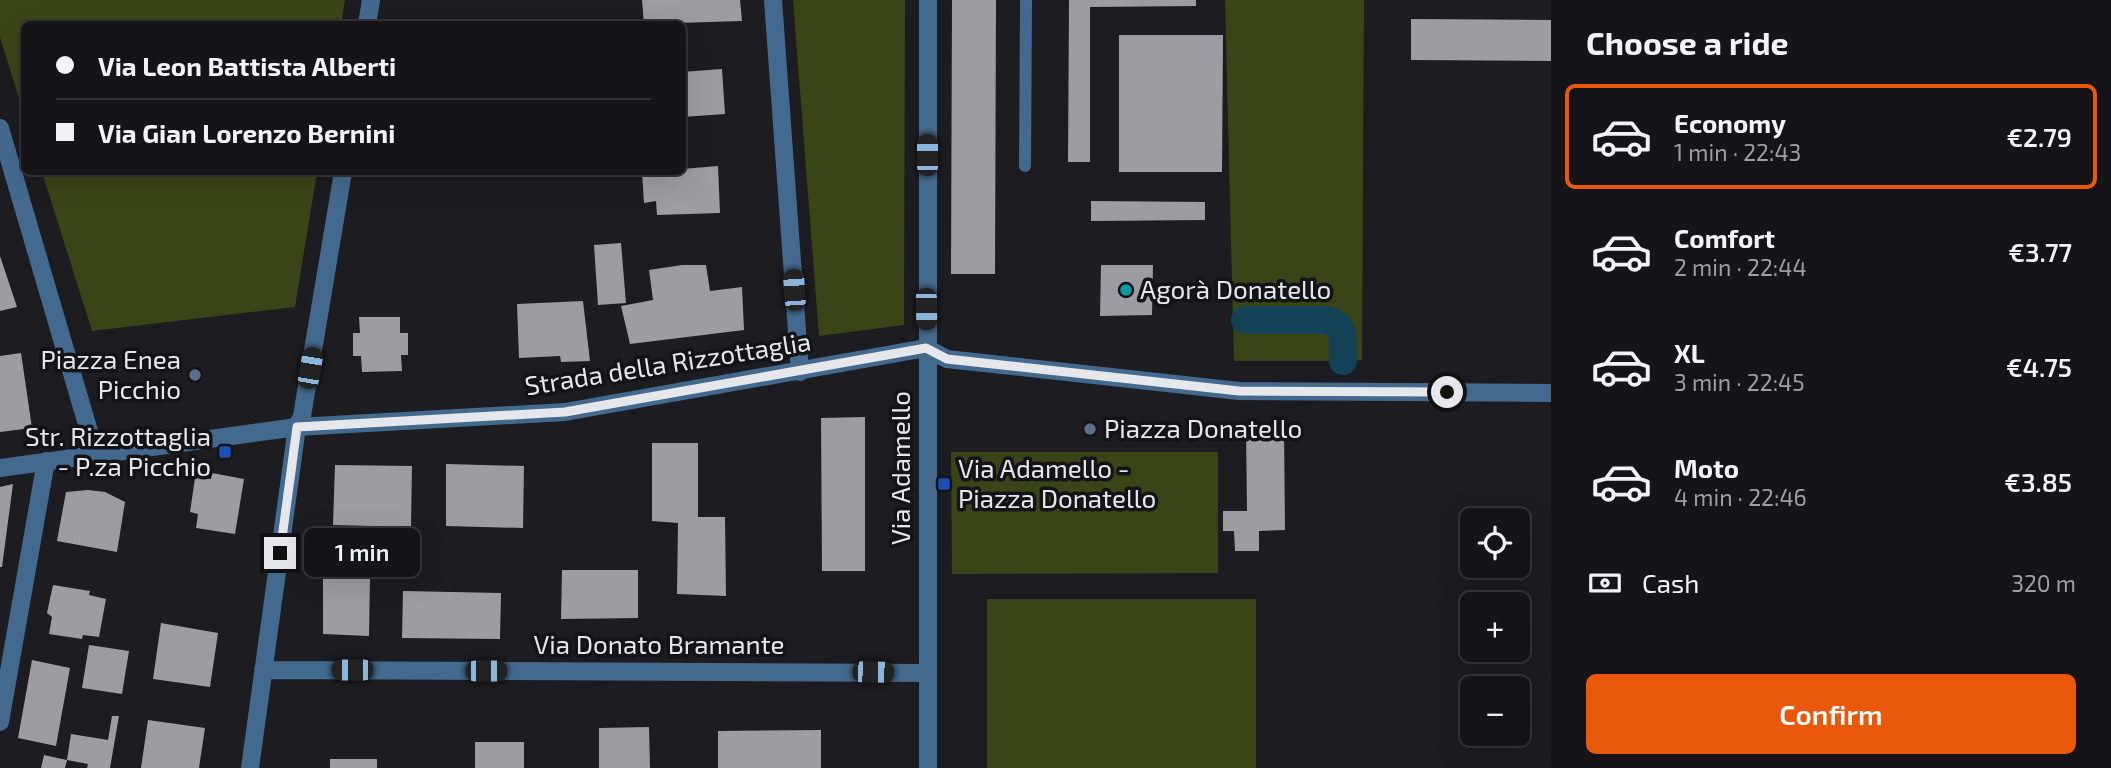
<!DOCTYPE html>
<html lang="en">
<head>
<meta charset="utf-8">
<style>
  body { margin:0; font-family:"Exo 2",sans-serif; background:#222226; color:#f1f3f6; height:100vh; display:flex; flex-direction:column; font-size:26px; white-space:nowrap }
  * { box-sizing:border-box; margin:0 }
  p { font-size:23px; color:#9d9fa2 }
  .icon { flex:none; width:38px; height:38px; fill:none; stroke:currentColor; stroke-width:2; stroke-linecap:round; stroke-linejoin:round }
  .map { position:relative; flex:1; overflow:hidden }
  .panel { display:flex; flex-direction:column; background:#151519; width:560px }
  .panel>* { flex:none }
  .hud { position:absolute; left:21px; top:21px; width:665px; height:154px; border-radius:10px; box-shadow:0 7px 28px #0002,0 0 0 2px #343438; display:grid; align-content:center; height:154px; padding:0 35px; background:#151519 }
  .controls { position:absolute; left:1460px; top:508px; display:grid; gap:14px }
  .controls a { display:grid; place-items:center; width:70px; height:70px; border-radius:10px; background:#151519; box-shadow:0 7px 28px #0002,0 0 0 2px #343438; font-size:35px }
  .end { position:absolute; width:32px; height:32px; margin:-16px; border:9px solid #e6e7ea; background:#111; box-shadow:0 0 0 4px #111 }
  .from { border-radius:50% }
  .bubble { position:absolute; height:49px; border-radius:10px; background:#151519; box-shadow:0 7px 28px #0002,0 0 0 2px #343438; font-size:23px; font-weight:600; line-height:49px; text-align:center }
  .car { position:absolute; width:21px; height:42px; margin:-21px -10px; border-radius:9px; box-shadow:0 0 5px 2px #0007; background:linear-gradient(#222 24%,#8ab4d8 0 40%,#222 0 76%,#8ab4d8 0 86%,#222 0) }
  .hud b { display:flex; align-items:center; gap:24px; height:66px; font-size:26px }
  .hud b+b { border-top:2px solid #343438 }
  .hud i { width:18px; height:18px; background:#f1f3f6 }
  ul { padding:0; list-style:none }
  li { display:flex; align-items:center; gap:21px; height:105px; margin:0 14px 10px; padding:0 21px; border:4px solid transparent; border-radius:10px }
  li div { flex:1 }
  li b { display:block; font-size:26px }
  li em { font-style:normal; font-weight:600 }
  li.selected { border-color:#ea580c }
  li>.icon { width:63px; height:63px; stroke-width:1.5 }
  h2 { padding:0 35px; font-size:32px; line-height:84px }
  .pay { display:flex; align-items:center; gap:18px; height:77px; padding:0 35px; font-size:26px }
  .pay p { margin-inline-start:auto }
  .action { display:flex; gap:14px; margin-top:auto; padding:14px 35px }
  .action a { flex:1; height:80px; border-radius:10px; background:#ea580c; color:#fff; font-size:28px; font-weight:600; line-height:80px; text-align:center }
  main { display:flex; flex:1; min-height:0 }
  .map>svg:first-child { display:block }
</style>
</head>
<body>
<main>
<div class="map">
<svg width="1551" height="768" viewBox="0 0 1551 768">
  <rect width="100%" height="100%" fill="#1c1c21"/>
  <path fill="#3a4517" d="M0 0H345L341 24H24V115L0 37Z
    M793 0H905L904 325 819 336Z
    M1225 0H1364L1362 360 1352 361C1352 351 1355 337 1353 327 1346 300 1294 308 1272 308L1273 330 1329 328 1333 335 1334 361H1234Z
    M42 172H317L295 307 92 331Z
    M951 452H1218V573L952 574Z
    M987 599H1256V768H987Z"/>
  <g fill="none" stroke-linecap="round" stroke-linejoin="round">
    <path stroke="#134257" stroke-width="28" d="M1245 320H1328C1347 327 1343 342 1343 361"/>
  </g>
  <path fill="#9c9ca2" d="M642 0H740L742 21 644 24Z
    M952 0H996L995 274H951Z
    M1069 0H1196V6L1090 7V162H1068Z
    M1411 19 1551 20V61L1411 60Z
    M1119 35H1223L1222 172H1119Z
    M722 69 725 114 682 117V72Z
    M718 166 720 213 657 215 656 201 644 203 642 172H682V169Z
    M1091 201 1205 202V220L1091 221Z
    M621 243 626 303 598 305 594 245Z
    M0 256 17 307 0 311Z
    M682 265H706L710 291 742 287 744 330 630 344 621 306 653 300 649 270Z
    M1101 265H1153L1152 315 1100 316Z
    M583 301 590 361 561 362 560 356 519 358 517 304Z
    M359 317H400V333H408V355H401L402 371 362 372 361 356H353V333H360Z
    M21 353 32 428 0 432V356Z
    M865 417V571H822L821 418Z
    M1246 426H1284L1285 530 1259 531V551H1235L1234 531H1223V511H1247Z
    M652 443H698V517H725L726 596 677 594 678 523 652 521Z
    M446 464 524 466 523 528 446 526Z
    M335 465 412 466 411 527 333 525Z
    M212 473 244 479 235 534 196 528 198 514 190 512 195 478 211 479Z
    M13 484 2 567H0V487Z
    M88 490 105 492 125 502 117 552 57 541 66 492Z
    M562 570H638V618L561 619Z
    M323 577H370L369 636 323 634Z
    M53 585 90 591 89 595 106 599 99 637 83 635 82 639 49 634 52 617 47 613Z
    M403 591 501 593 500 639 402 638Z
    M161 623 218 633 210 687 153 679Z
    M89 645 129 651 122 694 82 688Z
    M32 660 70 668 56 746 18 738Z
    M112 716H119L110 768H87L88 764 67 760 71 734 108 740Z
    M148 720 205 728 199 768H141Z
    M649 727 650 768H599V728Z
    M821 730V768H718V731Z
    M475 742H524V768H475Z
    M44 755 67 760 65 768H41Z
    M330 759H377V768H330Z"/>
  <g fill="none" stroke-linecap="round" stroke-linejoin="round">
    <path stroke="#436a8e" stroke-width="12" d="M1025 166 1026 0"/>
    <path stroke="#436a8e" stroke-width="18" d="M773 0 800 372
      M367 24 371 0
      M0 128 96 455
      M926 348 947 359 1239 391 1551 393
      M0 468 297 427 565 412 926 348
      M263 670 928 673
      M0 722 46 461
      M250 768 297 427 302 416 343 172
      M928 768V0"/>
  </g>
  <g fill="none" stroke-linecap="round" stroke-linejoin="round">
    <path stroke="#e6e7ea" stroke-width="9" d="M280 553 297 427 565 412 926 348 947 359 1239 391 1447 392"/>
  </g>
  <circle fill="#0f9aa8" stroke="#131318" stroke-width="2.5" cx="1126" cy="290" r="7"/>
  <g fill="#5c6f8a" stroke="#131318" stroke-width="2.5">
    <circle cx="195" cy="375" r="7"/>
    <circle cx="1090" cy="429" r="7"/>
  </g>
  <g fill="#1a4fb4" stroke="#131318" stroke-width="2.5">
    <rect x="218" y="445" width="14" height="14" rx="3.5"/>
    <rect x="937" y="477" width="14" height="14" rx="3.5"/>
  </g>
  <g text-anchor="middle" stroke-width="7" stroke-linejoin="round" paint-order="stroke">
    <g font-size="26" fill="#e6e7ea" stroke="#131318" text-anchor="start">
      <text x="1140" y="299">Agorà Donatello</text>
      <text x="181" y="369" text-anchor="end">Piazza Enea<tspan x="181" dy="30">Picchio</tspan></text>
      <text x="1104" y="438">Piazza Donatello</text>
      <text x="211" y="446" text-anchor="end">Str. Rizzottaglia<tspan x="211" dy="30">- P.za Picchio</tspan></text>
      <text x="958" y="478">Via Adamello -<tspan x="958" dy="30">Piazza Donatello</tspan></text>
    </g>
    <g font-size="26" fill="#e6e7ea" stroke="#131318">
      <text transform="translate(668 364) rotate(-9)" y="9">Strada della Rizzottaglia</text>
      <text transform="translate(901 468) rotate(-90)" y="9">Via Adamello</text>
      <text x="659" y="654">Via Donato Bramante</text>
    </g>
  </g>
</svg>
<div class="controls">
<a><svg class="icon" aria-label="locate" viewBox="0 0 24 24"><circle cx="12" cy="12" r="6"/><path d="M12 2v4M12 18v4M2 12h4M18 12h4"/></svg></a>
<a>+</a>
<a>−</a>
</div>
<i class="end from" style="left:1447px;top:392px"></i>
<i class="end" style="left:280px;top:553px"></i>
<div class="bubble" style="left:304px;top:528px;width:116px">1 min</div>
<i class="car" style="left:927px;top:155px;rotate:0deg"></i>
<i class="car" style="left:794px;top:290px;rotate:356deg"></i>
<i class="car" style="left:926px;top:309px;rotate:179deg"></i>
<i class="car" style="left:310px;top:368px;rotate:10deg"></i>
<i class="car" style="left:352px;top:670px;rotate:270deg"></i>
<i class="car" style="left:486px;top:671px;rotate:90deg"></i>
<i class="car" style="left:873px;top:672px;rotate:91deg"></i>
<div class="hud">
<b><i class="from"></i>Via Leon Battista Alberti</b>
<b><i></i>Via Gian Lorenzo Bernini</b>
</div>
</div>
<section class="panel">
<h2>Choose a ride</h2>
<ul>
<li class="selected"><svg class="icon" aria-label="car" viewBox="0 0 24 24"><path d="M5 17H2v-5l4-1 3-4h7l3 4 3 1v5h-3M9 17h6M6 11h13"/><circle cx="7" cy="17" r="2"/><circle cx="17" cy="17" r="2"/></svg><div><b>Economy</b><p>1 min · 22:43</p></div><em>€2.79</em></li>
<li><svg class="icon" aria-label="car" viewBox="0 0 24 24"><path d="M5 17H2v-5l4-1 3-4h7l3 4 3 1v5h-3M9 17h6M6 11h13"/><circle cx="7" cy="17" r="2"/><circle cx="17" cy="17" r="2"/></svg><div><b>Comfort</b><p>2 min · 22:44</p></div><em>€3.77</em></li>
<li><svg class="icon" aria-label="car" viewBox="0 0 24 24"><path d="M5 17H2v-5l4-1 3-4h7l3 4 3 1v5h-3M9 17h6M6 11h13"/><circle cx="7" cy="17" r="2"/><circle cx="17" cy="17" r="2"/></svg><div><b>XL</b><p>3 min · 22:45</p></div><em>€4.75</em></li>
<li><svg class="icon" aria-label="car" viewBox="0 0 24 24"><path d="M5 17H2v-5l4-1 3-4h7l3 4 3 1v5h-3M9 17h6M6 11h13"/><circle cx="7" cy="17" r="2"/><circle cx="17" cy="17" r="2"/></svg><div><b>Moto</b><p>4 min · 22:46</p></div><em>€3.85</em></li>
</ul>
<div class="pay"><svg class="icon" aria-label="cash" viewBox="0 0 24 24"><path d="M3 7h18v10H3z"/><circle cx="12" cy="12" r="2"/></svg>Cash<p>320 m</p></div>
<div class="action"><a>Confirm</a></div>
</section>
</main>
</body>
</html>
